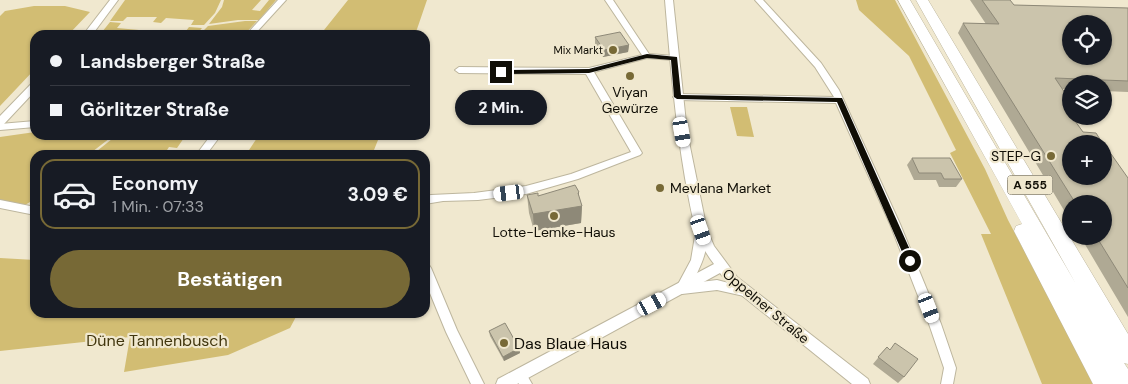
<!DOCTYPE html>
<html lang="de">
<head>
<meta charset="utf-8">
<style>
  body { margin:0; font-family:"DM Sans",sans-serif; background:#242831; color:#f1f3f6; height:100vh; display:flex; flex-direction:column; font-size:19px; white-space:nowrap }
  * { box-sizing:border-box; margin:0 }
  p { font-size:16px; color:#9ea1a6 }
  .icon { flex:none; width:28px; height:28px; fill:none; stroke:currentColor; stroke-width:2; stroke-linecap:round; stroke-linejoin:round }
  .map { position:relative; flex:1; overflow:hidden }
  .drawer { position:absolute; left:30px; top:150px; width:400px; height:168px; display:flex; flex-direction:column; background:#171b24; border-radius:15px; box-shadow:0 1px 4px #0004 }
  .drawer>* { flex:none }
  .hud { position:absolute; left:30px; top:30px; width:400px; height:110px; border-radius:15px; box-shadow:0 1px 4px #0004; display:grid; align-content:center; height:110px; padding:0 20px; background:#171b24 }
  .buttons { position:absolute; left:1062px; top:15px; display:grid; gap:10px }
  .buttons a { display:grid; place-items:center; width:50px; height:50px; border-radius:50%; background:#171b24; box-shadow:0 1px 4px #0004; font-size:25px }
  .end { position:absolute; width:22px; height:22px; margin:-11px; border:6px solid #100e06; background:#fff; box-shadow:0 0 0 2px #fff }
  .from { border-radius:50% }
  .bubble { position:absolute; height:35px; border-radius:18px; background:#171b24; box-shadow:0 1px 4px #0004; font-size:16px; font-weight:700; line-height:35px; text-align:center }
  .car { position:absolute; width:15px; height:30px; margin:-15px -8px; border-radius:6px; box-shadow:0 0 4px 1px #0007; background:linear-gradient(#fff 24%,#345 0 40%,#fff 0 76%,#345 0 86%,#fff 0) }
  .hud b { display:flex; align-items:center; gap:18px; height:48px; font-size:19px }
  .hud b+b { border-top:1px solid #363941 }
  .hud i { width:12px; height:12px; background:#f1f3f6 }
  ul { padding:9px 0 0; list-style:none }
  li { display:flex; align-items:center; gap:15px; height:70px; margin:0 10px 8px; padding:0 10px; border:2px solid #363941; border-radius:15px }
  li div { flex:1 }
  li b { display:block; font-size:19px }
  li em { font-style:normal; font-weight:700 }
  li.active { border-color:#776936 }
  li>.icon { width:45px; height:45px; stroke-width:1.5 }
  .button { display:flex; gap:10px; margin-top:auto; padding:10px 20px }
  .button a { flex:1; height:58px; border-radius:30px; background:#776936; color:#fff; font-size:20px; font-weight:700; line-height:58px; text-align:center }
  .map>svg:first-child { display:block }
</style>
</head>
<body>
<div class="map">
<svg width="1128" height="384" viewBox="0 0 1128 384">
  <rect width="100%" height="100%" fill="#f0e8cf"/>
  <path fill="#d2bd73" d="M125 0H221L215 13 204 25H191L194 20 166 18 161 23 153 22 157 17H127L123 21H110Z
    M224 0H261L252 10 260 11 269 0H276L259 20H238L209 24 222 7Z
    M348 0H427L415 35H320Z
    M856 0H895L985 169 1008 220 1094 384H1042L981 234H991L950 153 956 150 909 56 859 10Z
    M34 6H65L90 12 68 35H35V69L0 106V16L5 11Z
    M245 21H257L244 35H199L208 26Z
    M110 22 121 23 117 28 150 31 146 35H117L102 32Z
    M189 27 202 28 196 35H147L151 31H186Z
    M730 107H747L754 137 737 136Z
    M35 132V135H114L88 155H35V199L25 205 0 200V137Z
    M117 135H186L177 148 169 147 167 150H162L157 155H92Z
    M259 135H380L372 155H257L259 152 249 150Z
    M0 258 35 260V312L298 313 290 328 228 355 124 372 130 337 0 351Z"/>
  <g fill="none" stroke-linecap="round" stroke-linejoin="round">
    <g stroke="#bdb69e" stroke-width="2">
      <path id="minor" d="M278 0H286L254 35H246Z
        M605 0H613L649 54 674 56 678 58 674 60 647 58 594 72 642 153 640 155 578 179 526 194 478 200 443 201 425 204V196L431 195 474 193 526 186 571 174 631 152 586 74 459 73 455 70 459 67 589 68 642 55Z
        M755 0H763L821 63 839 90 900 224 941 324 956 368 953 384H941L944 368 929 324 890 224 836 103 677 100 673 97 677 94 834 97 815 67Z
        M35 121V127L0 130V124Z
        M211 135H221L206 155H196Z
        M0 200 35 207V215L0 208Z
        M701 226 705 227C712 244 700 268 692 283L717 280 748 288 750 291 748 294 744 296 717 290 682 294 678 292 676 288 691 260 696 230 697 227Z
        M425 263 429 265 431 268 457 330 484 384H471L446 332 425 281Z
        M520 368 524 370 532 384H519L514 374 516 370Z"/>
    </g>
    <g stroke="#bdb69e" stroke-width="2">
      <path id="tertiary" d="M110 0H118L92 35H83Z
        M665 0H673L687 132 707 230 714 246 737 277 868 379 870 384H852L729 285 720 273 517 384H496L498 379 714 264C694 239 691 209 685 178 675 119 670 60 665 0Z
        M35 82V91L4 124 0 125V116L32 83Z"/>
    </g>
    <g stroke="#bdb69e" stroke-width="1">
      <path id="motorway" d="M898 0H910L1076 284 916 0H928L1128 334V364L1124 363 1128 369V384H1093L1014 231 1016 226 1022 224Z"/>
    </g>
    <use href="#minor" fill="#fff" fill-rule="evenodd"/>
    <use href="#tertiary" fill="#fff" fill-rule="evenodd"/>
    <use href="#motorway" fill="#fff" fill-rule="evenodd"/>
  </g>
  <path fill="#afa994" d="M970 0H1010L1014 5 1128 8V92L1104 91V84H1071V89H1062L1071 102V111L1069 114 1083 132 1128 178V317L1080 236H1104V204H1071V222L958 33 963 23 986 24Z
    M595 37 629 45 628 52 603 57 595 44Z
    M912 158 962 179 956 187H939L936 180H914L907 165Z
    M579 192V197L582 206 581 223 534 231 529 213 527 195 538 196Z
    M489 331 519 348 520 353 504 361 490 336Z
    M887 347 904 377 898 383 873 364Z"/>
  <path fill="#8e8978" d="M629 45 628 52 603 57 604 50Z
    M579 192V206H582L581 223 534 231 533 214Z
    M519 348 520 353 504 361 503 357Z"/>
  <path fill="#cbc4ac" stroke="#8e8978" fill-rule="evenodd" d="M982 0H1010L1014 5 1128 8V81L1055 78 1071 102V107H1065L1083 132 1096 133 1103 144H1071V176H1104V144L1128 178V288L1096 236H1104V204H1076L963 23 999 24ZM1071 24H1104V56H1071Z
    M620 32 629 45 604 50 595 37Z
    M912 158H950L962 179H944L941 173H919Z
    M575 185 579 192 578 193 582 206 533 214 527 195 538 193V196Z
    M505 323 519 348 503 357 489 331Z
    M895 343 918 359 904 377 878 357 887 347 890 350Z"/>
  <path fill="#100e06" d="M647 54 677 57 681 95 842 98 915 261 913 264H907L906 261 837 102 677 99 674 97 671 60 647 58 589 73 501 74 498 72 501 70 589 69Z"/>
  <g fill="#776936" stroke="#f0e8cf" stroke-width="2">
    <circle cx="613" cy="50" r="5"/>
    <circle cx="630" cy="76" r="5"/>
    <circle cx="1051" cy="156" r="5"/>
    <circle cx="660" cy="188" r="5"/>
    <circle cx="554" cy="216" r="5"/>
    <circle cx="504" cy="343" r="5"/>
  </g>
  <g text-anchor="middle" stroke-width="4.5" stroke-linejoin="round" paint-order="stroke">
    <g font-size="11" fill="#100e06" stroke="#f0e8cf" text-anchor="end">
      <text x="603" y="54">Mix Markt</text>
    </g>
    <rect fill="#f0e8cf" stroke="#534f42" stroke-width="1" x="1007.5" y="175.5" width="45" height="19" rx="4"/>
    <g font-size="12" font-weight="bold" fill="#100e06">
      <text x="1030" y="189">A 555</text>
    </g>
    <g font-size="14" fill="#100e06" stroke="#f0e8cf">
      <text x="630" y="97">Viyan<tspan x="630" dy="16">Gewürze</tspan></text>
      <text x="1041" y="161" text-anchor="end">STEP-G</text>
      <text x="670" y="193" text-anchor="start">Mevlana Market</text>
      <text x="554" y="237">Lotte-Lemke-Haus</text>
    </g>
    <g font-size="14" fill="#100e06" stroke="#f0e8cf">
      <text transform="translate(766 306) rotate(40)" y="5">Oppelner Straße</text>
    </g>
    <g font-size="16" fill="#41360e" stroke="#f0e8cf">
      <text x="157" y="346">Düne Tannenbusch</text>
    </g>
    <g font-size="16" fill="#100e06" stroke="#f0e8cf" text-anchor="start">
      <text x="514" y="349">Das Blaue Haus</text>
    </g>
  </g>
</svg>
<div class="buttons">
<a><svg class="icon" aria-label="locate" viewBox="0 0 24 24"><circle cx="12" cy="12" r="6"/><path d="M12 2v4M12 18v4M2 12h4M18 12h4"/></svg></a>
<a><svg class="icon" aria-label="layers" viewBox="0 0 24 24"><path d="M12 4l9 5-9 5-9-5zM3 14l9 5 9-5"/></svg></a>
<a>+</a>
<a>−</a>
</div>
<i class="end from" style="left:910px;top:261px"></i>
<i class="end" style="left:501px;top:72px"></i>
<div class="bubble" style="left:455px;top:90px;width:92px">2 Min.</div>
<i class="car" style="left:682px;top:132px;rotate:170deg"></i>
<i class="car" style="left:509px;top:193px;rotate:263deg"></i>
<i class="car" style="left:701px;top:230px;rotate:161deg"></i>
<i class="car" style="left:652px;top:304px;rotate:62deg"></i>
<i class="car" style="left:929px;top:308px;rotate:159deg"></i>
<div class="hud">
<b><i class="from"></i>Landsberger Straße</b>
<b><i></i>Görlitzer Straße</b>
</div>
<section class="drawer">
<ul>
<li class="active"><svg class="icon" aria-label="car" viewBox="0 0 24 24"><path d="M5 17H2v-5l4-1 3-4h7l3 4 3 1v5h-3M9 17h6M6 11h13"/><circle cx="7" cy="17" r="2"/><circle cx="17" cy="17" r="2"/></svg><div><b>Economy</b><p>1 Min. · 07:33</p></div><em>3.09 €</em></li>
</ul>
<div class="button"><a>Bestätigen</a></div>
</section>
</div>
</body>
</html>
